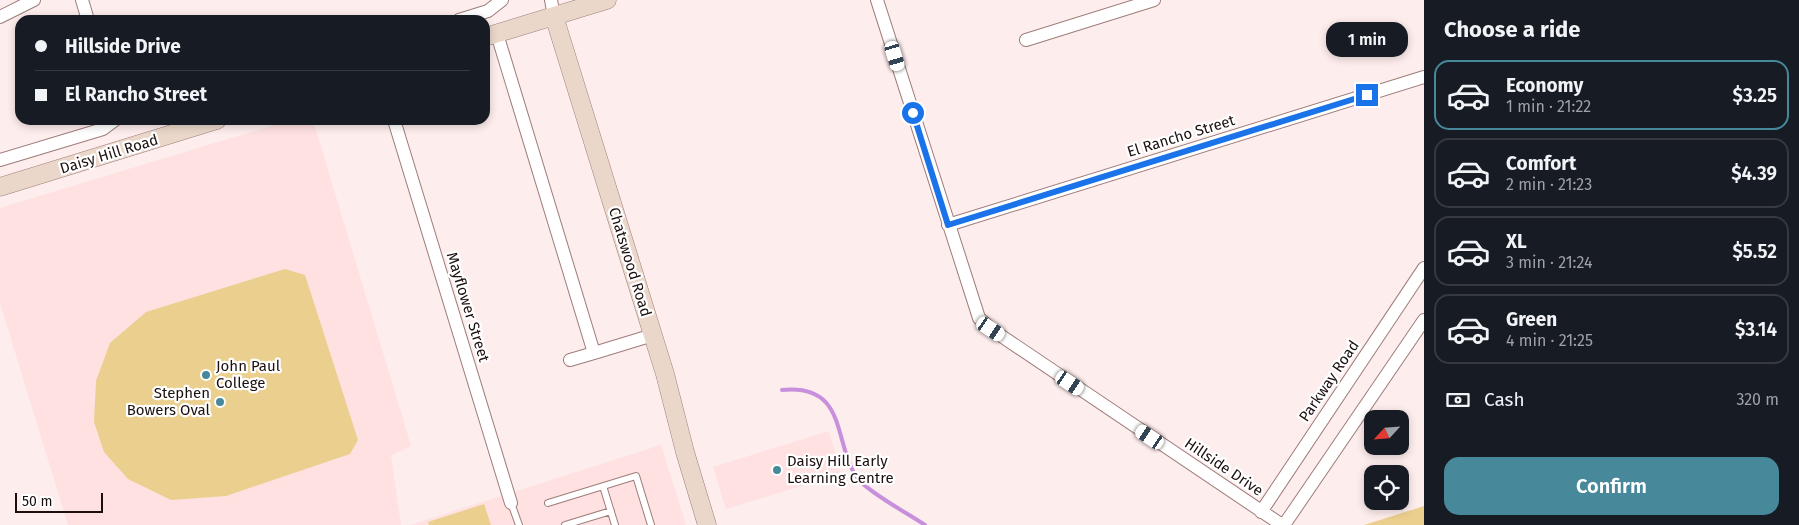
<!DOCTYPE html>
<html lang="en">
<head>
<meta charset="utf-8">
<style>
  body { margin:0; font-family:"Fira Sans",sans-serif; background:#242831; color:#f1f3f6; height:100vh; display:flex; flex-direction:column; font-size:19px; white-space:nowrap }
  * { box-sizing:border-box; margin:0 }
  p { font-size:16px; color:#9ea1a6 }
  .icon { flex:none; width:28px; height:28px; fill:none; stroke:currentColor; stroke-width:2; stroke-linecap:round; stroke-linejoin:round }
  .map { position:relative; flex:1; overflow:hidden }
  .details { display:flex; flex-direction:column; background:#171b24; width:375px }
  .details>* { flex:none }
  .hud { position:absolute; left:15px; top:15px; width:475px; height:110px; border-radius:15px; box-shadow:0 2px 8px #0003; display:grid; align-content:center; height:110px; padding:0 20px; background:#171b24 }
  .needle { width:32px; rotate:244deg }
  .controls { position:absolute; left:1364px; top:410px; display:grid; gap:10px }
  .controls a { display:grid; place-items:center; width:45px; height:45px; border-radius:10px; background:#171b24; box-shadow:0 2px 8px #0003; font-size:25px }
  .scale { position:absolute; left:15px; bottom:12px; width:88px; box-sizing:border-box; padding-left:5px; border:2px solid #1c0f0f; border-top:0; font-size:14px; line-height:18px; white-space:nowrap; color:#1c0f0f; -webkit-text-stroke:4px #fff; paint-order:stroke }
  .end { position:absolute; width:22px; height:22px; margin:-11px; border:6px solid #1a73e8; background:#fff; box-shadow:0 0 0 2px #fff }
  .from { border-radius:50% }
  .bubble { position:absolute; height:35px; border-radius:15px; background:#171b24; box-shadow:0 2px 8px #0003; font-size:16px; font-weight:600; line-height:35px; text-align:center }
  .car { position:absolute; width:15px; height:30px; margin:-15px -8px; border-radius:6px; box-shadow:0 0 4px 1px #0007; background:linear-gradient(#fff 24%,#345 0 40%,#fff 0 76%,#345 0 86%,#fff 0) }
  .hud b { display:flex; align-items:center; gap:18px; height:48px; font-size:19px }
  .hud b+b { border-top:1px solid #363941 }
  .hud i { width:12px; height:12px; background:#f1f3f6 }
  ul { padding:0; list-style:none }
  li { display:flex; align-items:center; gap:15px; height:70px; margin:0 10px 8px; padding:0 10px; border:2px solid #363941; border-radius:15px }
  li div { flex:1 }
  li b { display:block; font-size:19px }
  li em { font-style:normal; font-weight:600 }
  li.selected { border-color:#47889b }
  li>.icon { width:45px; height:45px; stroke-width:1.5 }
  h2 { padding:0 20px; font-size:22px; line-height:60px }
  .pay { display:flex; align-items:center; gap:12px; height:55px; padding:0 20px; font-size:19px }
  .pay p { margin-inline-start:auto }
  .action { display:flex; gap:10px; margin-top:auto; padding:10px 20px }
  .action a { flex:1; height:58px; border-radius:15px; background:#47889b; color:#fff; font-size:20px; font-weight:600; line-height:58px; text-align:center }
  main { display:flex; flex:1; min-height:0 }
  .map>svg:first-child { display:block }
</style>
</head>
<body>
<main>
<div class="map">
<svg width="1424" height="525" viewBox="0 0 1424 525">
  <rect width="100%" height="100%" fill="#fdedec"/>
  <path fill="#fee1e0" d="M291 120H313L411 446 391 456 401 525H68L0 303V208Z
    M829 431 841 474 726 509 713 467Z
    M661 445 686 525H410Z"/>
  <path fill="#ebcf8f" d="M285 269 305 275 358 440 350 454 226 496 171 500 128 479 104 452 94 422 96 381 110 343 146 312Z
    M484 504 491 525H429L428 522Z
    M1424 506V525H1364Z"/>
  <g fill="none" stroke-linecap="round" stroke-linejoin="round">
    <path stroke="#c890dc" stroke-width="4" d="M782 390C852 383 831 450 861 482 875 496 907 513 925 525"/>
    <g stroke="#9e7c7a" stroke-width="8">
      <path id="lane" d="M603 486 615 525
        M511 503 519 525
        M548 503 636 476 651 525
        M565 525 611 511"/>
    </g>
    <g stroke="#9e7c7a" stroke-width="14">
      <path id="street" d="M82 0 88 20
        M551 0 554 16
        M877 0 979 318 991 329 1282 525
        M0 17 34 0
        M459 20 488 11 502 0
        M497 34 594 353 653 335
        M1026 40 1154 0
        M394 120 511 503
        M0 160 103 129 115 120
        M948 225 1424 77
        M570 360 594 353
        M1261 512 1424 268
        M1284 525 1424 320"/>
    </g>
    <g stroke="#9e7c7a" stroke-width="19">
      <path id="secondary" d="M554 16 665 374 685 452 707 525
        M485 37 607 0
        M0 187 217 120"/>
    </g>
    <use href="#lane" stroke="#fff" stroke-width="6"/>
    <use href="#street" stroke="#fff" stroke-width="12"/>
    <use href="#secondary" stroke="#ead7ca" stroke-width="18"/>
  </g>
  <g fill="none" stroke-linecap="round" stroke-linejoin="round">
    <path stroke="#1a73e8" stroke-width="6" d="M913 113 948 225 1367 95"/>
  </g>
  <g fill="#47889b" stroke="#fff" stroke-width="2">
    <circle cx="206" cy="375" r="5"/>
    <circle cx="220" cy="402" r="5"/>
    <circle cx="777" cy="470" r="5"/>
  </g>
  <g text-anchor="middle" stroke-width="4.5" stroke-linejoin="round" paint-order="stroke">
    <g font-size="15" fill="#1c0f0f" stroke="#fff">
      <text transform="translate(1181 136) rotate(-17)" y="5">El Rancho Street</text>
      <text transform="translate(109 154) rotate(-17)" y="5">Daisy Hill Road</text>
      <text transform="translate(630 262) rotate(73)" y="5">Chatswood Road</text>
      <text transform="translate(468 307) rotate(73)" y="5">Mayflower Street</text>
      <text transform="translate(1329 381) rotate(-56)" y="5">Parkway Road</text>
      <text transform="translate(1224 467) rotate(34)" y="5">Hillside Drive</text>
    </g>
    <g font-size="15" fill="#1c0f0f" stroke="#fff" text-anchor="start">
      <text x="216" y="371">John Paul<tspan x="216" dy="17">College</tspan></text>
      <text x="210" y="398" text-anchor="end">Stephen<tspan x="210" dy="17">Bowers Oval</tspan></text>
      <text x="787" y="466">Daisy Hill Early<tspan x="787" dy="17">Learning Centre</tspan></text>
    </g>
  </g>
</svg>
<div class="controls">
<a><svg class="needle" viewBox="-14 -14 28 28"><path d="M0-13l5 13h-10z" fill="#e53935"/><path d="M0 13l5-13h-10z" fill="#9ea1a6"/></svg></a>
<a><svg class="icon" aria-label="locate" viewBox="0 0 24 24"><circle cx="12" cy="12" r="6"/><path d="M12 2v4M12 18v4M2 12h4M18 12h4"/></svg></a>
</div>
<div class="scale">50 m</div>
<i class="end from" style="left:913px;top:113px"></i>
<i class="end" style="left:1367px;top:95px"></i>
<div class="bubble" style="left:1326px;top:22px;width:82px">1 min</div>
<i class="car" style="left:895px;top:56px;rotate:163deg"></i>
<i class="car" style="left:991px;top:329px;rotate:124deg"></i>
<i class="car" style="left:1070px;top:383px;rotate:124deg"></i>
<i class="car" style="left:1150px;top:437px;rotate:304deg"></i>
<div class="hud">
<b><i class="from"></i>Hillside Drive</b>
<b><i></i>El Rancho Street</b>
</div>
</div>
<section class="details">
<h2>Choose a ride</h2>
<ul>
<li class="selected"><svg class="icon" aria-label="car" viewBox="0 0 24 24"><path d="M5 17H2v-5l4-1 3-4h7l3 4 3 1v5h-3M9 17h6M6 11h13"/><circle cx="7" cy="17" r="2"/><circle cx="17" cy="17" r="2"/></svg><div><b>Economy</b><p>1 min · 21:22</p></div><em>$3.25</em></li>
<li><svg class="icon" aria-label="car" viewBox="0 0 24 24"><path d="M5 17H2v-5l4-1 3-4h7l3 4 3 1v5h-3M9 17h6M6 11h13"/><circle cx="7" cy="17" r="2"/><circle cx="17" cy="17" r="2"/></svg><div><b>Comfort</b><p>2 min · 21:23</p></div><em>$4.39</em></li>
<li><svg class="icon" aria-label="car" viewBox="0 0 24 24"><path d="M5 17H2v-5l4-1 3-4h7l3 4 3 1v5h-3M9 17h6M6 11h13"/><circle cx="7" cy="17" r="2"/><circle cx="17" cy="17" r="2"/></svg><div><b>XL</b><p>3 min · 21:24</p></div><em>$5.52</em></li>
<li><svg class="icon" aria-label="car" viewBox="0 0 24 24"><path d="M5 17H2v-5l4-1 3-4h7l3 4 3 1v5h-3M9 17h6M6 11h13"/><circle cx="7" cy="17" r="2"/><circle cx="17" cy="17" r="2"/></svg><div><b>Green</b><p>4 min · 21:25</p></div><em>$3.14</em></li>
</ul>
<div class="pay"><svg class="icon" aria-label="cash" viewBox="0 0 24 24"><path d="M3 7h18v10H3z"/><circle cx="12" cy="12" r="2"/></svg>Cash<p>320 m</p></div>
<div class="action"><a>Confirm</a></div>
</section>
</main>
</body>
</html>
